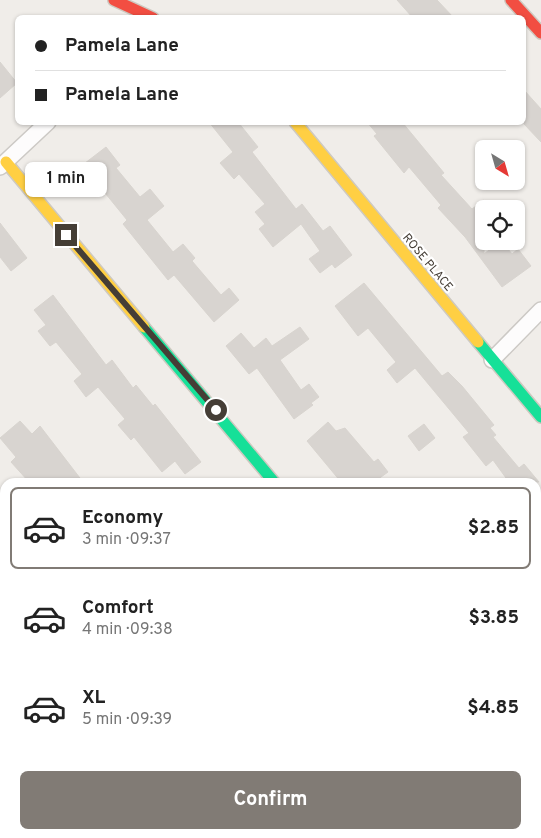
<!DOCTYPE html>
<html lang="en">
<head>
<meta charset="utf-8">
<style>
  body { margin:0; font-family:Overpass,sans-serif; background:#f6f6f6; color:#222; height:100vh; display:flex; flex-direction:column; font-size:19px; white-space:nowrap }
  * { box-sizing:border-box; margin:0 }
  p { font-size:16px; color:#767676 }
  .icon { flex:none; width:28px; height:28px; fill:none; stroke:currentColor; stroke-width:2; stroke-linecap:round; stroke-linejoin:round }
  .map { position:relative; flex:1; overflow:hidden }
  .drawer { position:absolute; left:0px; top:478px; width:541px; height:361px; display:flex; flex-direction:column; background:#fff; border-radius:15px 15px 0 0; box-shadow:0 1px 4px #0004 }
  .drawer>* { flex:none }
  .hud { position:absolute; left:15px; top:15px; width:511px; height:110px; border-radius:8px; box-shadow:0 1px 4px #0004; display:grid; align-content:center; height:110px; padding:0 20px; background:#fff }
  .needle { width:32px; rotate:143deg }
  .fabs { position:absolute; left:475px; top:140px; display:grid; gap:10px }
  .fabs a { display:grid; place-items:center; width:50px; height:50px; border-radius:8px; background:#fff; box-shadow:0 1px 4px #0004; font-size:25px }
  .end { position:absolute; width:22px; height:22px; margin:-11px; border:6px solid #453e36; background:#fff; box-shadow:0 0 0 2px #fff }
  .from { border-radius:50% }
  .bubble { position:absolute; height:35px; border-radius:8px; background:#fff; box-shadow:0 1px 4px #0004; font-size:16px; font-weight:700; line-height:35px; text-align:center }
  .hud b { display:flex; align-items:center; gap:18px; height:48px; font-size:19px }
  .hud b+b { border-top:1px solid #e0e0e0 }
  .hud i { width:12px; height:12px; background:#222 }
  ul { padding:9px 0 0; list-style:none }
  li { display:flex; align-items:center; gap:15px; height:82px; margin:0 10px 8px; padding:0 10px; border:2px solid transparent; border-radius:8px }
  li div { flex:1 }
  li b { display:block; font-size:19px }
  li em { font-style:normal; font-weight:700 }
  li.selected { border-color:#817b75 }
  li>.icon { width:45px; height:45px; stroke-width:1.5 }
  .button { display:flex; gap:10px; margin-top:auto; padding:10px 20px }
  .button a { flex:1; height:58px; border-radius:8px; background:#817b75; color:#fff; font-size:20px; font-weight:700; line-height:58px; text-align:center }
  .map>svg:first-child { display:block }
</style>
</head>
<body>
<div class="map">
<svg width="541" height="838" viewBox="0 0 541 838">
  <rect width="100%" height="100%" fill="#f0ede9"/>
  <path fill="#d8d4d0" stroke="#d8d4cf" d="M397 0H437L454 18H413Z
    M0 62 17 83 0 98Z
    M524 90 541 109V142L524 124Z
    M209 122H238L258 147 252 152 296 209 302 204 323 231 330 226 352 255 335 268 332 264 320 273 309 259 320 251 301 224 273 247 259 229 265 224 255 212 265 204 239 174 234 179 220 163 233 152Z
    M367 122H402L444 173 441 175 472 209 484 200V254L498 243 500 247 504 244 512 254 518 249 531 266 502 287 465 237 438 208 441 205 409 167 404 173 374 136 377 134Z
    M106 147 120 165 116 168 140 197 150 189 164 206 147 220 173 252 183 244 195 258 192 261 221 295 229 288 239 300 214 322 174 275 168 280 123 224 127 220 97 183 90 188 76 170Z
    M0 223 27 258 11 271 0 257Z
    M364 283 442 376 448 372 462 386 494 425 490 428 496 435 493 437 519 468 524 464 539 482H500L506 478 493 460 486 466 463 437 469 433 415 368 397 383 387 370 396 362 368 328 358 336 335 306Z
    M53 295 106 365 112 360 133 388 136 385 153 406 155 404 201 462 185 474 175 461 162 472 134 437 131 440 118 425 125 419 98 387 86 397 74 381 82 374 56 342 50 346 38 331 46 325 34 310Z
    M300 327 309 339 280 360 301 390 309 384 319 397 311 403 313 405 294 419 257 368 249 374 226 346 241 333 254 348 266 338 272 346Z
    M20 421 32 434 40 426 83 482H29L11 462 16 457 0 438Z
    M328 422 336 431 345 428 374 462 378 459 388 472 374 482H341L307 441Z
    M424 424 435 438 419 451 408 436Z"/>
  <g fill="none" stroke-linecap="round" stroke-linejoin="round">
    <g stroke="#ccc9c5" stroke-width="18">
      <path id="street" d="M0 167 48 122
        M492 360 541 310
        M0 524 5 530
        M0 580 5 575
        M536 793 541 798
        M266 834 269 838
        M142 838 146 834"/>
    </g>
    <g stroke="#cec9c0" stroke-width="14">
      <path id="fast" d="M144 327 274 482
        M478 342 541 417"/>
    </g>
    <g stroke="#cec9c0" stroke-width="14">
      <path id="slow" d="M295 122 478 342
        M6 162 144 327"/>
    </g>
    <g stroke="#cec9c0" stroke-width="14">
      <path id="jam" d="M114 0 153 18
        M511 0 541 33"/>
    </g>
    <use href="#street" stroke="#fdfcfc" stroke-width="15"/>
    <use href="#fast" stroke="#16e098" stroke-width="11"/>
    <use href="#slow" stroke="#ffcf43" stroke-width="11"/>
    <use href="#jam" stroke="#f24e42" stroke-width="11"/>
  </g>
  <g fill="none" stroke-linecap="round" stroke-linejoin="round">
    <path stroke="#453e36" stroke-width="6" d="M66 235 216 410"/>
  </g>
  <g text-anchor="middle" stroke-width="4.5" stroke-linejoin="round" paint-order="stroke">
    <g font-size="12" fill="#453e36" stroke="#fff">
      <text transform="translate(428 262) rotate(50)" y="4">ROSE PLACE</text>
    </g>
  </g>
</svg>
<div class="fabs">
<a><svg class="needle" viewBox="-14 -14 28 28"><path d="M0-13l5 13h-10z" fill="#e53935"/><path d="M0 13l5-13h-10z" fill="#767676"/></svg></a>
<a><svg class="icon" aria-label="locate" viewBox="0 0 24 24"><circle cx="12" cy="12" r="6"/><path d="M12 2v4M12 18v4M2 12h4M18 12h4"/></svg></a>
</div>
<i class="end from" style="left:216px;top:410px"></i>
<i class="end" style="left:66px;top:235px"></i>
<div class="bubble" style="left:25px;top:162px;width:82px">1 min</div>
<div class="hud">
<b><i class="from"></i>Pamela Lane</b>
<b><i></i>Pamela Lane</b>
</div>
<section class="drawer">
<ul>
<li class="selected"><svg class="icon" aria-label="car" viewBox="0 0 24 24"><path d="M5 17H2v-5l4-1 3-4h7l3 4 3 1v5h-3M9 17h6M6 11h13"/><circle cx="7" cy="17" r="2"/><circle cx="17" cy="17" r="2"/></svg><div><b>Economy</b><p>3 min · 09:37</p></div><em>$2.85</em></li>
<li><svg class="icon" aria-label="car" viewBox="0 0 24 24"><path d="M5 17H2v-5l4-1 3-4h7l3 4 3 1v5h-3M9 17h6M6 11h13"/><circle cx="7" cy="17" r="2"/><circle cx="17" cy="17" r="2"/></svg><div><b>Comfort</b><p>4 min · 09:38</p></div><em>$3.85</em></li>
<li><svg class="icon" aria-label="car" viewBox="0 0 24 24"><path d="M5 17H2v-5l4-1 3-4h7l3 4 3 1v5h-3M9 17h6M6 11h13"/><circle cx="7" cy="17" r="2"/><circle cx="17" cy="17" r="2"/></svg><div><b>XL</b><p>5 min · 09:39</p></div><em>$4.85</em></li>
</ul>
<div class="button"><a>Confirm</a></div>
</section>
</div>
</body>
</html>
